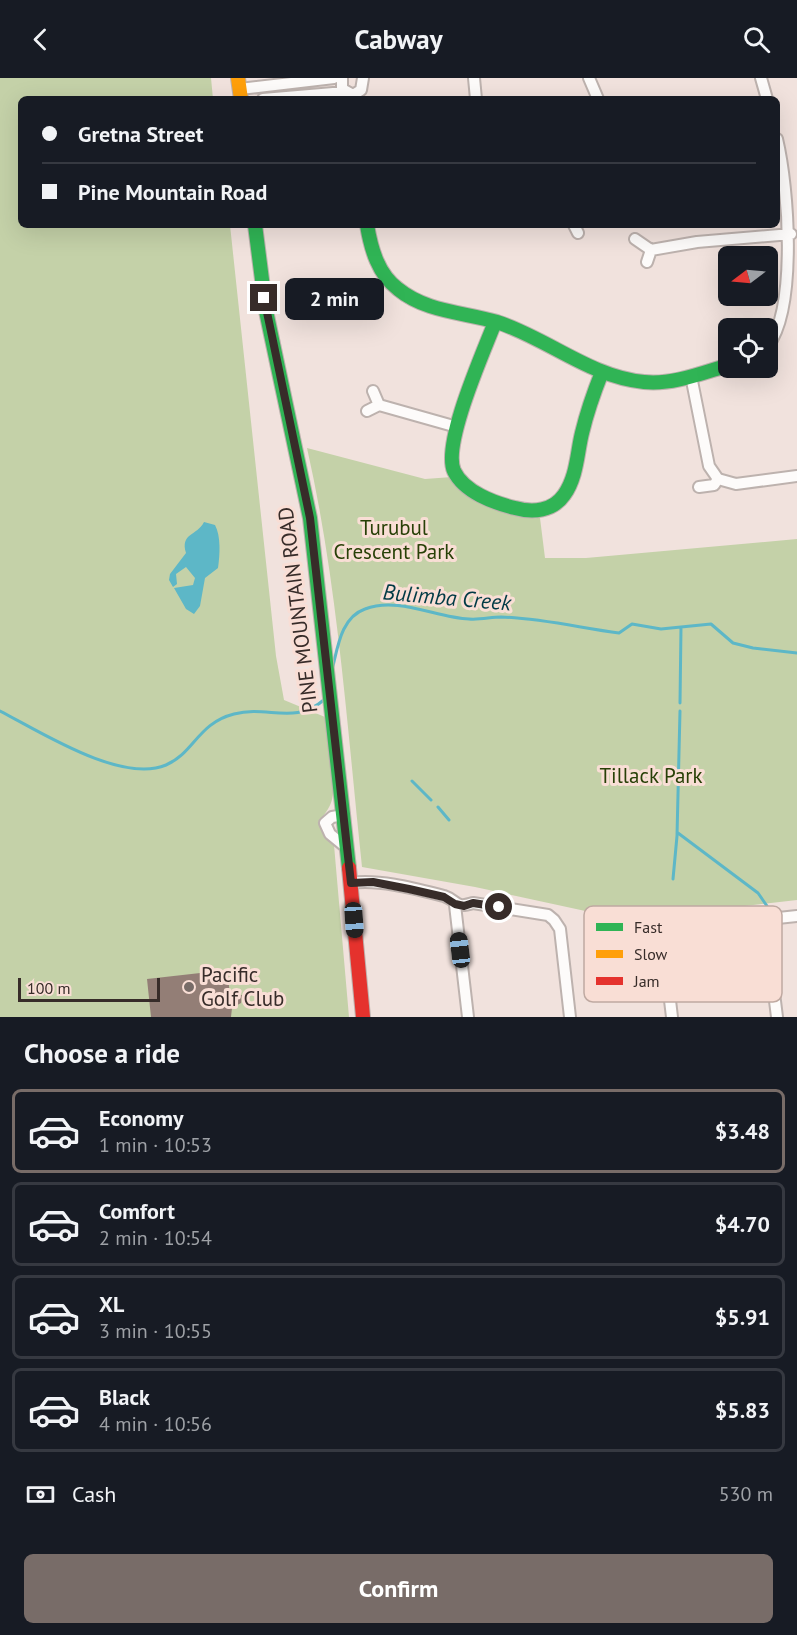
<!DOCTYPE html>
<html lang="en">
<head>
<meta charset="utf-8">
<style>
  body { margin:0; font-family:"PT Sans",sans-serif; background:#20242c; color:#f1f3f6; height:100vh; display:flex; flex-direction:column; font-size:22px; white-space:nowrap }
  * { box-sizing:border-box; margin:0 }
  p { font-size:20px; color:#9ea1a6 }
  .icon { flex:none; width:33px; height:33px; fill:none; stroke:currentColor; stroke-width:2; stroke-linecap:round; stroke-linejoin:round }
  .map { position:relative; height:939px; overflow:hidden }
  .details { display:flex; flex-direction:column; background:#171b24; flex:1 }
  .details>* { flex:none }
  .top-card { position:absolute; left:18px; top:18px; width:762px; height:132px; border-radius:9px; box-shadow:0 6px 24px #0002; display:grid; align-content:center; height:132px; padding:0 24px; background:#171b24 }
  .needle { width:39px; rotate:254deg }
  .buttons { position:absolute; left:718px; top:168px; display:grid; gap:12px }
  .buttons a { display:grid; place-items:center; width:60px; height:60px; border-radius:9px; background:#171b24; box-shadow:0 6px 24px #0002; font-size:30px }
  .scale { position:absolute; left:18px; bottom:15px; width:142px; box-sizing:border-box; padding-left:6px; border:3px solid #372c29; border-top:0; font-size:16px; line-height:21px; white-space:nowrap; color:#372c29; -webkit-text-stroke:4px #f9ded5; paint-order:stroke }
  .end { position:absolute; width:27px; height:27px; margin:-14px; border:8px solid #372c29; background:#fff; box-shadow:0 0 0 3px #fff }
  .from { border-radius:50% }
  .bubble { position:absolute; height:42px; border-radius:9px; background:#171b24; box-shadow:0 6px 24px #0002; font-size:20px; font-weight:700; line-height:42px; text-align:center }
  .car { position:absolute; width:18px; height:36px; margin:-18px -9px; border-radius:8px; box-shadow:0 0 4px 2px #0007; background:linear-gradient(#222 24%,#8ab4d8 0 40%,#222 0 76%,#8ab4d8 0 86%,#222 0) }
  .top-card b { display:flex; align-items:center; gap:21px; height:57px; font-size:22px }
  .top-card b+b { border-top:2px solid #363941 }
  .top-card i { width:15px; height:15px; background:#f1f3f6 }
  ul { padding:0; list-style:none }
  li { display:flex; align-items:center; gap:18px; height:84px; margin:0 12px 9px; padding:0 12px; border:3px solid #363941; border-radius:9px }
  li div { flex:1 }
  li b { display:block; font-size:22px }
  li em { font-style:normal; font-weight:700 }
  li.current { border-color:#786c68 }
  li>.icon { width:54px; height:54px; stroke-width:1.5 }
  h2 { padding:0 24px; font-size:27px; line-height:72px }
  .pay { display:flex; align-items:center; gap:15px; height:66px; padding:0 24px; font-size:22px }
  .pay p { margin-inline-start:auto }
  .cta { display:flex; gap:12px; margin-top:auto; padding:12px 24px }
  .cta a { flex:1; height:69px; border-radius:9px; background:#786c68; color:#fff; font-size:24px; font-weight:700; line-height:69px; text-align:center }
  header { display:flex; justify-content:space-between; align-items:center; height:78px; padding:0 24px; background:#171b24; font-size:27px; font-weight:700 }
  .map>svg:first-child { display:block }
</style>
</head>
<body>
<header><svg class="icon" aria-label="back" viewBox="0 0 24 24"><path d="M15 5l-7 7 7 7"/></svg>Cabway<svg class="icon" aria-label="search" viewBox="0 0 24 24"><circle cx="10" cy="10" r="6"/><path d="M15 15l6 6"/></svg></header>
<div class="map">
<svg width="797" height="939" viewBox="0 0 797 939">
  <rect width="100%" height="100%" fill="#f1e2dd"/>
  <path fill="#c4d1a8" d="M0 0H211L213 21H21V147H230L276 578 284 622 325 639C328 663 334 690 333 715 332 733 319 738 320 748 321 756 329 761 334 767L349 939H0Z
    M307 370 425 401 452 399C473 422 508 442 540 440L545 480H586L797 461V822L710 832 713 859 687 863C680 845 667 846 650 847L475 809 362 789C347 649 338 507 307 370Z"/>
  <path fill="#5db7c7" d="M204 444 215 447C221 458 220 477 218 490L205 500 200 528 194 536 186 531 174 510 193 507 195 500 186 489 176 496 177 506 173 509 169 502 170 496 186 475C180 455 197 458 204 444Z"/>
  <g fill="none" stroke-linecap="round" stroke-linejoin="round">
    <path stroke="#5db7c7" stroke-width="3" d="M333 588C338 567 342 539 365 531 398 518 437 540 469 541 480 542 491 539 501 539 540 540 581 550 619 555L632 546 661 551 711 546 733 565 753 570 797 575
      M680 625 681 549
      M0 633C39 653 121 706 166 687 194 675 198 645 234 636 269 627 294 648 325 621
      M412 703 431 722
      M438 729 449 742
      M678 755 758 815 767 828
      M673 801 677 758 680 633"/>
  </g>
  <path fill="#937e76" d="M218 893 228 897 230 919 242 917 241 925 232 930 231 939H151L147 901Z"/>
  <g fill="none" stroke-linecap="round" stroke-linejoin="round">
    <g stroke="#bdb2ae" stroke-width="14">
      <path id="street" d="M342 0V11L353 17 361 12 363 0
        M474 0 476 21
        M589 0 598 21
        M761 0 767 21
        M240 11 334 0
        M263 21 345 14
        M574 147 578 155
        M635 161 651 172 647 184
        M651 172 697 164 791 156
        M768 268C797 230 789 111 777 61
        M691 298 709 388 718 401 736 406 797 398
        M379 327 457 349
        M367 333 379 327 373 313
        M699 409 714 407 718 401
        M344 737 332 739 325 745 330 756 347 770
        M351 805C380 801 416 811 444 818 459 823 454 831 473 825L548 837 554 842 560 851 570 939
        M455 827 468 939
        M765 842 777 939
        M714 847 797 838
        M669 860 664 872 672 939"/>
    </g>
    <g stroke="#bdb2ae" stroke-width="16">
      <path id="fast" d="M255 147 266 233 310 440 349 790
        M367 147C371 171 378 196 398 211 426 234 463 234 497 244 547 260 590 299 644 304 673 307 702 295 729 287
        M495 244C484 273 442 366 454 393 464 414 494 425 515 430 533 435 553 433 564 417 577 399 577 375 582 355 587 334 594 314 602 294"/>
    </g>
    <g stroke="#bdb2ae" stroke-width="16">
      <path id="slow" d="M238 0 241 21"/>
    </g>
    <g stroke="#bdb2ae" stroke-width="16">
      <path id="jam" d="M349 790 363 939"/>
    </g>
    <use href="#street" stroke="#fdfbfa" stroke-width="10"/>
    <use href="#fast" stroke="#30b455" stroke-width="14"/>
    <use href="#slow" stroke="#ff9f0a" stroke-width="14"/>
    <use href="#jam" stroke="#e5322d" stroke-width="14"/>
  </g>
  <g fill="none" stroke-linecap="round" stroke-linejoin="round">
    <path stroke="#372c29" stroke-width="8" d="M264 220 310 440 351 805 373 804 409 811 444 819 455 826 464 828 473 825 499 829"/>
  </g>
  <circle fill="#786c68" stroke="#f9ded5" stroke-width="2" cx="189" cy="909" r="6"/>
  <g text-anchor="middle" stroke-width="6" stroke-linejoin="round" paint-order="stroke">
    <g font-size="21" fill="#284007" stroke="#f9ded5">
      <text x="394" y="457">Turubul<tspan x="394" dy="24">Crescent Park</tspan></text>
      <text x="651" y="705">Tillack Park</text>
    </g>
    <g font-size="21" fill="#372c29" stroke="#f9ded5">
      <text transform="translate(298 532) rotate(-97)" y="7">PINE MOUNTAIN ROAD</text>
    </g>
    <g font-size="21" fill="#372c29" stroke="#f9ded5" text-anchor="start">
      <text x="201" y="904">Pacific<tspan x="201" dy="24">Golf Club</tspan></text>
    </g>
    <g font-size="22" font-style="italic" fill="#003a45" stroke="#f9ded5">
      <text transform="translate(447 519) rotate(5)" y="8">Bulimba Creek</text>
    </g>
  </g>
  <rect x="584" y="828" width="198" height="96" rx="9" fill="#f9ded5" stroke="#bfa9a1" stroke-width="1.5"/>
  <rect x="596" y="845" width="27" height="8" fill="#30b455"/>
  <rect x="596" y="872" width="27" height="8" fill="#ff9f0a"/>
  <rect x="596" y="899" width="27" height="8" fill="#e5322d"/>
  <g font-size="16" fill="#372c29">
    <text x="634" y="855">Fast</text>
    <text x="634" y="882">Slow</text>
    <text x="634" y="909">Jam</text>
  </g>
</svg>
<div class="buttons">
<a><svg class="needle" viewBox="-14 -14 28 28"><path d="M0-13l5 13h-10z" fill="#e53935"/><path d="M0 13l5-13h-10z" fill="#9ea1a6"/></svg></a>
<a><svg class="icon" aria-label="locate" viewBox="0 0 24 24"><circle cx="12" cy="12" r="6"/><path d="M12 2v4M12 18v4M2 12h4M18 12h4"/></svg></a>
</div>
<div class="scale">100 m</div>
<i class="end from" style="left:499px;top:829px"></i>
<i class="end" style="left:264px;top:220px"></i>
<div class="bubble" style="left:285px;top:200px;width:99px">2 min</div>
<i class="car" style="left:354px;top:842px;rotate:176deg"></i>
<i class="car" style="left:460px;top:872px;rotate:353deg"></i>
<div class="top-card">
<b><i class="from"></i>Gretna Street</b>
<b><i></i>Pine Mountain Road</b>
</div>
</div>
<section class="details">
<h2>Choose a ride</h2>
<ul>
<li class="current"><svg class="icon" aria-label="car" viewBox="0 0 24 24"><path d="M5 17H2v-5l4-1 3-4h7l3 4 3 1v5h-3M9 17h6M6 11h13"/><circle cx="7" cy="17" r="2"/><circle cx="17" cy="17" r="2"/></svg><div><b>Economy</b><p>1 min · 10:53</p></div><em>$3.48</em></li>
<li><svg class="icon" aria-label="car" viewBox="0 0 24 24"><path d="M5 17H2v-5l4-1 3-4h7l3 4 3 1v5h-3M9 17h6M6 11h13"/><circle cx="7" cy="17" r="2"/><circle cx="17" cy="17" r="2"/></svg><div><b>Comfort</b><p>2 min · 10:54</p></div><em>$4.70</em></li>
<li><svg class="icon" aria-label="car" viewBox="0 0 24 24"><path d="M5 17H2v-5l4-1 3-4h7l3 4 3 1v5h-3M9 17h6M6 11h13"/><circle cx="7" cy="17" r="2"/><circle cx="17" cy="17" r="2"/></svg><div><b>XL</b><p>3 min · 10:55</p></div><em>$5.91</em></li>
<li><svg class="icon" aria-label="car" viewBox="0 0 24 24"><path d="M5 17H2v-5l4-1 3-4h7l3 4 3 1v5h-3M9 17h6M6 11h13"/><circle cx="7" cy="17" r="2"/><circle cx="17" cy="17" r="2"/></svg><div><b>Black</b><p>4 min · 10:56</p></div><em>$5.83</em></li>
</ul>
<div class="pay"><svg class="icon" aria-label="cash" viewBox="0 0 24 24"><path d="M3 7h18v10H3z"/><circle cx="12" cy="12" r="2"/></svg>Cash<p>530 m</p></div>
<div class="cta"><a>Confirm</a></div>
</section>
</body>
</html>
